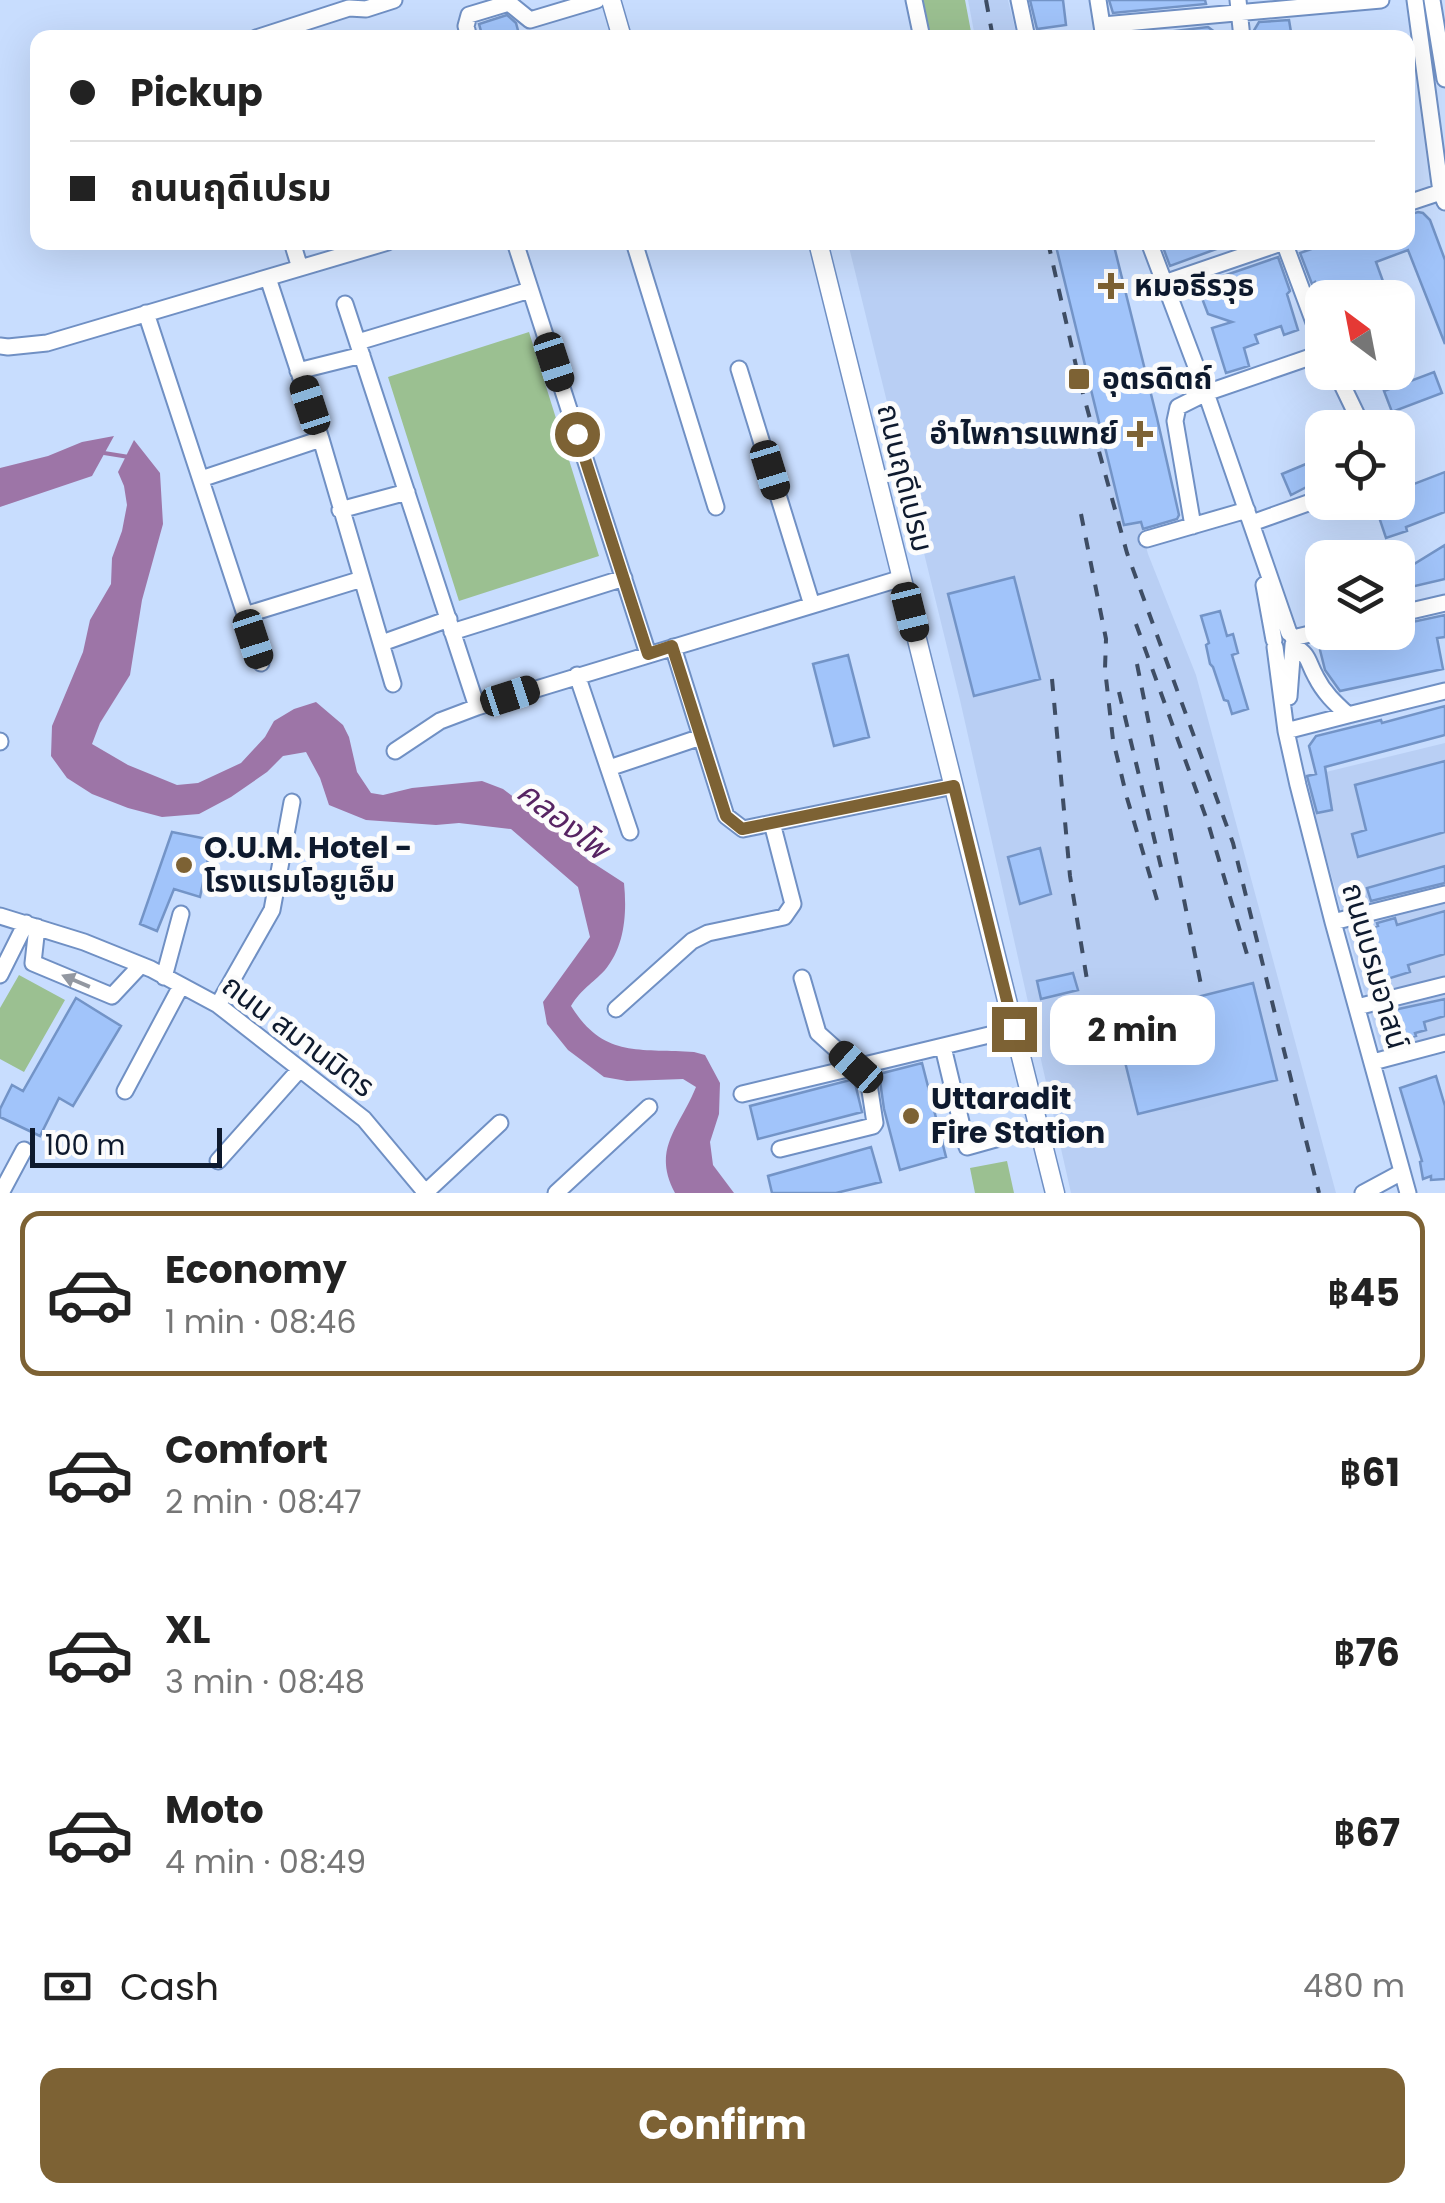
<!DOCTYPE html>
<html lang="en">
<head>
<meta charset="utf-8">
<style>
  body { margin:0; font-family:Poppins,"Noto Sans Thai",sans-serif; background:#f6f6f6; color:#222; height:100vh; display:flex; flex-direction:column; font-size:38px; white-space:nowrap }
  * { box-sizing:border-box; margin:0 }
  p { font-size:32px; color:#767676 }
  .icon { flex:none; width:55px; height:55px; fill:none; stroke:currentColor; stroke-width:2; stroke-linecap:round; stroke-linejoin:round }
  .map { position:relative; height:1193px; overflow:hidden }
  .side { display:flex; flex-direction:column; background:#fff; flex:1 }
  .side>* { flex:none }
  .hud { position:absolute; left:30px; top:30px; width:1385px; height:220px; border-radius:20px; box-shadow:0 10px 40px #0002; display:grid; align-content:center; height:220px; padding:0 40px; background:#fff }
  .needle { width:65px; rotate:328deg }
  .controls { position:absolute; left:1305px; top:280px; display:grid; gap:20px }
  .controls a { display:grid; place-items:center; width:110px; height:110px; border-radius:20px; background:#fff; box-shadow:0 10px 40px #0002; font-size:50px }
  .scale { position:absolute; left:30px; bottom:25px; width:192px; box-sizing:border-box; padding-left:10px; border:5px solid #0e1a2e; border-top:0; font-size:28px; line-height:35px; white-space:nowrap; color:#0e1a2e; -webkit-text-stroke:8px #fcfcfc; paint-order:stroke }
  .end { position:absolute; width:45px; height:45px; margin:-22px; border:12px solid #7d6234; background:#fff; box-shadow:0 0 0 5px #fff }
  .from { border-radius:50% }
  .bubble { position:absolute; height:70px; border-radius:20px; background:#fff; box-shadow:0 10px 40px #0002; font-size:32px; font-weight:700; line-height:70px; text-align:center }
  .car { position:absolute; width:30px; height:60px; margin:-30px -15px; border-radius:12px; box-shadow:0 0 8px 2px #0007; background:linear-gradient(#222 24%,#8ab4d8 0 40%,#222 0 76%,#8ab4d8 0 86%,#222 0) }
  .hud b { display:flex; align-items:center; gap:35px; height:95px; font-size:38px }
  .hud b+b { border-top:2px solid #e0e0e0 }
  .hud i { width:25px; height:25px; background:#222 }
  ul { padding:18px 0 0; list-style:none }
  li { display:flex; align-items:center; gap:30px; height:165px; margin:0 20px 15px; padding:0 20px; border:5px solid transparent; border-radius:20px }
  li div { flex:1 }
  li b { display:block; font-size:38px }
  li em { font-style:normal; font-weight:700 }
  li.on { border-color:#7d6234 }
  li>.icon { width:90px; height:90px; stroke-width:1.5 }
  .pay { display:flex; align-items:center; gap:25px; height:110px; padding:0 40px; font-size:38px }
  .pay p { margin-inline-start:auto }
  .primary-button { display:flex; gap:20px; margin-top:auto; padding:20px 40px }
  .primary-button a { flex:1; height:115px; border-radius:20px; background:#7d6234; color:#fff; font-size:40px; font-weight:700; line-height:115px; text-align:center }
  .map>svg:first-child { display:block }
</style>
</head>
<body>
<div class="map">
<svg width="1445" height="1193" viewBox="0 0 1445 1193">
  <rect width="100%" height="100%" fill="#c8ddfe"/>
  <path fill="#b9cff4" d="M968 0H1008L1017 37H975Z
    M848 243H1067L1119 433 1159 423 1161 434 1120 445 1148 554 1196 675 1336 1193H1071L960 700Z
    M1445 743V1038L1382 1054 1308 793 1329 788 1326 772Z"/>
  <path fill="#9bc091" d="M922 0H965L972 37H930Z
    M529 332 599 556 459 601 388 377Z
    M19 975 65 1000 24 1072 0 1059V1008Z
    M1007 1161 1014 1193H975L970 1168Z"/>
  <path fill="#9d75a7" d="M114 436 92 476 0 507V468L48 456 82 442Z
    M134 440 160 473 163 524 142 600 130 675 100 723 92 744 128 765 177 785 198 783 241 763 265 737 274 721 294 709 316 702 343 725 349 737 357 772 371 793 383 795 412 788 482 781 503 789 557 830 587 859 624 883C627 913 625 946 605 970 592 984 582 988 571 1006 604 1059 640 1048 694 1052L705 1055 720 1083 719 1114 710 1142 713 1165 734 1193H675C651 1149 680 1127 696 1087L683 1079 627 1081 604 1077 568 1050 547 1024 543 1002 590 937 578 887 511 829 459 823 436 825 366 820 329 805 320 778 306 752 283 756 267 772 231 797 199 814 162 817 128 808 92 794 67 778 51 756 52 726 83 652 90 620 111 584 112 558 122 531 127 505 124 486 118 472Z"/>
  <g fill="none" stroke-linecap="round" stroke-linejoin="round">
    <path stroke="#9d75a7" stroke-width="4" d="M104 453 129 457"/>
  </g>
  <path fill="#a1c4fa" stroke="#7394c7" stroke-width="2.5" d="M1030 0H1063L1066 25 1037 29Z
    M1109 0H1205L1206 4 1113 13Z
    M507 15 516 23 520 38H483L479 24Z
    M1289 20 1292 38H1253V32L1259 22Z
    M1208 27 1223 38H1174V31Z
    M1418 212 1423 213 1430 220 1445 260V344L1408 250 1376 262 1389 298H1321L1315 282 1312 284 1300 253 1331 242H1408V215Z
    M1055 242H1113L1157 418 1179 515 1177 519 1143 529 1141 522 1124 525Z
    M1161 242H1229L1230 244 1170 266Z
    M1278 257 1290 291 1287 294 1298 330 1284 335 1281 326 1255 335 1258 343 1244 348 1249 366 1226 373 1212 328 1232 322 1208 314 1197 285Z
    M1434 372 1442 393 1392 412 1384 391Z
    M1322 463V479L1291 495 1282 474 1306 464 1308 469Z
    M1445 472V512L1406 527 1407 531 1386 538 1374 502H1398V490Z
    M1360 543 1363 549 1380 543 1386 558H1324Z
    M1445 545V579L1398 590V574Z
    M1014 577 1040 679 974 696 948 594Z
    M1220 611 1227 636 1233 634 1238 653 1232 655 1248 709 1232 714 1228 701 1224 700 1213 667 1210 664 1206 645 1209 643 1201 616Z
    M1445 615V637L1437 638 1443 669 1340 691 1325 670 1320 650 1324 642 1328 640 1364 632H1398V625Z
    M848 655 869 737 834 746 813 664Z
    M1445 706V735L1325 767 1332 810 1317 813 1307 776 1316 774 1309 746 1316 736 1381 720 1382 723Z
    M1445 761V832L1358 857 1352 834 1366 830 1355 785Z
    M172 832 212 840 200 897 174 889 157 931 140 924Z
    M1040 848 1051 894 1020 904 1008 857Z
    M1445 866V883L1371 901 1367 888Z
    M1445 911V954L1408 965 1410 972 1371 984 1357 932 1378 926 1377 923 1395 918 1397 925Z
    M1073 973 1078 990 1041 999 1037 981Z
    M1253 983 1277 1080 1138 1114 1114 1018Z
    M76 998 121 1026 73 1106 59 1098 40 1136 0 1117V1109L12 1085 23 1091Z
    M1445 999V1016L1424 1022 1426 1030 1415 1033 1416 1036 1397 1041 1389 1011Z
    M922 1063 946 1157 900 1170 884 1109 879 1074Z
    M1436 1076 1445 1106V1179L1431 1180V1176L1423 1179 1420 1162 1422 1161 1400 1088Z
    M854 1079 862 1112 758 1139 750 1106Z
    M871 1147 881 1182 836 1193H772L768 1176Z"/>
  <g fill="none" stroke-linecap="round" stroke-linejoin="round">
    <g stroke="#7090c4" stroke-width="19">
      <path id="minor" d="M914 0 922 38
        M1019 0 1027 38
        M1098 0 1104 38
        M1238 0 1242 38
        M1415 0 1441 192 1445 202
        M1432 0 1445 79
        M1103 25 1381 0
        M256 38 349 8 366 9 394 0
        M469 38 466 26 469 15 509 3 530 20 597 0
        M1408 203 1441 192
        M292 242 300 268
        M515 242 648 654
        M634 242 716 507
        M1149 242 1206 393 1289 633
        M1284 242 1322 344
        M268 278 321 439 393 684
        M1164 283 1284 242
        M345 304 477 707
        M146 313 261 663
        M358 342 530 290
        M0 346 8 347 47 343 388 242
        M739 369 812 605
        M298 371 362 355
        M1336 372 1363 428
        M201 479 321 439
        M340 510 407 492
        M1252 523 1322 498
        M1193 526 1175 421 1178 407 1206 393 1322 353
        M1147 539 1247 510
        M1264 585 1274 640
        M1398 614 1445 603
        M245 615 362 579
        M452 632 624 578
        M1293 638 1322 631
        M382 643 449 619
        M1293 645C1311 657 1306 659 1316 677 1324 693 1335 703 1348 715L1445 691
        M673 647 726 816 743 829 954 786
        M1275 647 1286 731 1298 785 1333 922 1408 1193
        M577 675 630 832
        M1289 697 1293 645
        M1286 731 1348 715
        M0 742V741
        M395 751 440 721 477 707 902 578
        M609 768 701 737
        M0 916 84 942 151 969 218 1005 364 1119 426 1193
        M1333 922 1445 894
        M37 927 33 963 112 996 141 965
        M0 975 26 923
        M164 977 181 914
        M802 978 818 1033 856 1067 1014 1029
        M218 1005 272 910 292 802
        M1357 1007 1445 985
        M616 1009 692 941 708 933 784 917 793 904 772 823
        M943 1047 967 1147 1039 1127
        M1373 1062 1445 1043
        M125 1091 181 986
        M742 1094 856 1067
        M780 1149 873 1126 875 1123 866 1065
        M218 1161 300 1069
        M426 1192 500 1123
        M1 1193 24 1150
        M556 1193 649 1107
        M1363 1193 1402 1172"/>
    </g>
    <g stroke="#7090c4" stroke-width="21">
      <path id="major" d="M611 0 622 38
        M818 242 1055 1193"/>
    </g>
    <use href="#minor" stroke="#fff" stroke-width="15"/>
    <use href="#major" stroke="#fff" stroke-width="18"/>
    <path stroke="#3e4d64" stroke-width="4" stroke-dasharray="12 12" stroke-linecap="butt" d="M986 0 993 38
      M1048 242 1079 379 1127 553 1233 843 1319 1193
      M1081 514 1106 639 1105 669 1113 740 1127 798 1157 900
      M1136 624 1208 823 1249 961
      M1137 664 1201 985
      M1052 679 1070 876 1088 986
      M1119 692 1161 867"/>
  </g>
  <defs><path id="oneway-solid" d="M-6-.8H1V-3.2L6.5 0L1 3.2V.8H-6Z" transform="scale(2.5)"/></defs>
  <use fill="#9398a1" href="#oneway-solid" transform="translate(76 981) rotate(-157)"/>
  <g fill="none" stroke-linecap="round" stroke-linejoin="round">
    <path stroke="#7d6234" stroke-width="12" d="M577 434 648 654 672 646 726 816 742 829 954 786 1014 1029"/>
  </g>
  <g fill="#7d6234" stroke="#fcfcfc" stroke-width="4">
    <path d="M1106 271h10v10h10v10h-10v10h-10v-10h-10v-10h10z"/>
    <rect x="1067" y="367" width="24" height="24" rx="5"/>
    <path d="M1135 419h10v10h10v10h-10v10h-10v-10h-10v-10h10z"/>
    <circle cx="184" cy="865" r="10"/>
    <circle cx="911" cy="1116" r="10"/>
  </g>
  <g text-anchor="middle" stroke-width="10" stroke-linejoin="round" paint-order="stroke">
    <g font-size="30" font-weight="bold" fill="#0e1a2e" stroke="#fcfcfc" text-anchor="start">
      <text x="1134" y="296">หมอธีรวุธ</text>
      <text x="1102" y="389">อุตรดิตถ์</text>
      <text x="1118" y="444" text-anchor="end">อำไพการแพทย์</text>
      <text x="204" y="858">O.U.M. Hotel -<tspan x="204" dy="34">โรงแรมโอยูเอ็ม</tspan></text>
      <text x="931" y="1109">Uttaradit<tspan x="931" dy="34">Fire Station</tspan></text>
    </g>
    <g font-size="30" fill="#0e1a2e" stroke="#fcfcfc">
      <text transform="translate(905 478) rotate(76)" y="10">ถนนฤดีเปรม</text>
      <text transform="translate(1375 966) rotate(74)" y="10">ถนนบรมอาสน์</text>
      <text transform="translate(298 1036) rotate(37)" y="10">ถนน สมานมิตร</text>
    </g>
    <g font-size="32" font-style="italic" fill="#572463" stroke="#fcfcfc">
      <text transform="translate(563 820) rotate(38)" y="11">คลองโพ</text>
    </g>
  </g>
</svg>
<div class="controls">
<a><svg class="needle" viewBox="-14 -14 28 28"><path d="M0-13l5 13h-10z" fill="#e53935"/><path d="M0 13l5-13h-10z" fill="#767676"/></svg></a>
<a><svg class="icon" aria-label="locate" viewBox="0 0 24 24"><circle cx="12" cy="12" r="6"/><path d="M12 2v4M12 18v4M2 12h4M18 12h4"/></svg></a>
<a><svg class="icon" aria-label="layers" viewBox="0 0 24 24"><path d="M12 4l9 5-9 5-9-5zM3 14l9 5 9-5"/></svg></a>
</div>
<div class="scale">100 m</div>
<i class="end from" style="left:577px;top:434px"></i>
<i class="end" style="left:1014px;top:1029px"></i>
<div class="bubble" style="left:1050px;top:995px;width:165px">2 min</div>
<i class="car" style="left:554px;top:362px;rotate:162deg"></i>
<i class="car" style="left:310px;top:405px;rotate:342deg"></i>
<i class="car" style="left:770px;top:470px;rotate:163deg"></i>
<i class="car" style="left:910px;top:612px;rotate:166deg"></i>
<i class="car" style="left:253px;top:639px;rotate:162deg"></i>
<i class="car" style="left:510px;top:696px;rotate:72deg"></i>
<i class="car" style="left:856px;top:1067px;rotate:312deg"></i>
<div class="hud">
<b><i class="from"></i>Pickup</b>
<b><i></i>ถนนฤดีเปรม</b>
</div>
</div>
<section class="side">
<ul>
<li class="on"><svg class="icon" aria-label="car" viewBox="0 0 24 24"><path d="M5 17H2v-5l4-1 3-4h7l3 4 3 1v5h-3M9 17h6M6 11h13"/><circle cx="7" cy="17" r="2"/><circle cx="17" cy="17" r="2"/></svg><div><b>Economy</b><p>1 min · 08:46</p></div><em>฿45</em></li>
<li><svg class="icon" aria-label="car" viewBox="0 0 24 24"><path d="M5 17H2v-5l4-1 3-4h7l3 4 3 1v5h-3M9 17h6M6 11h13"/><circle cx="7" cy="17" r="2"/><circle cx="17" cy="17" r="2"/></svg><div><b>Comfort</b><p>2 min · 08:47</p></div><em>฿61</em></li>
<li><svg class="icon" aria-label="car" viewBox="0 0 24 24"><path d="M5 17H2v-5l4-1 3-4h7l3 4 3 1v5h-3M9 17h6M6 11h13"/><circle cx="7" cy="17" r="2"/><circle cx="17" cy="17" r="2"/></svg><div><b>XL</b><p>3 min · 08:48</p></div><em>฿76</em></li>
<li><svg class="icon" aria-label="car" viewBox="0 0 24 24"><path d="M5 17H2v-5l4-1 3-4h7l3 4 3 1v5h-3M9 17h6M6 11h13"/><circle cx="7" cy="17" r="2"/><circle cx="17" cy="17" r="2"/></svg><div><b>Moto</b><p>4 min · 08:49</p></div><em>฿67</em></li>
</ul>
<div class="pay"><svg class="icon" aria-label="cash" viewBox="0 0 24 24"><path d="M3 7h18v10H3z"/><circle cx="12" cy="12" r="2"/></svg>Cash<p>480 m</p></div>
<div class="primary-button"><a>Confirm</a></div>
</section>
</body>
</html>
